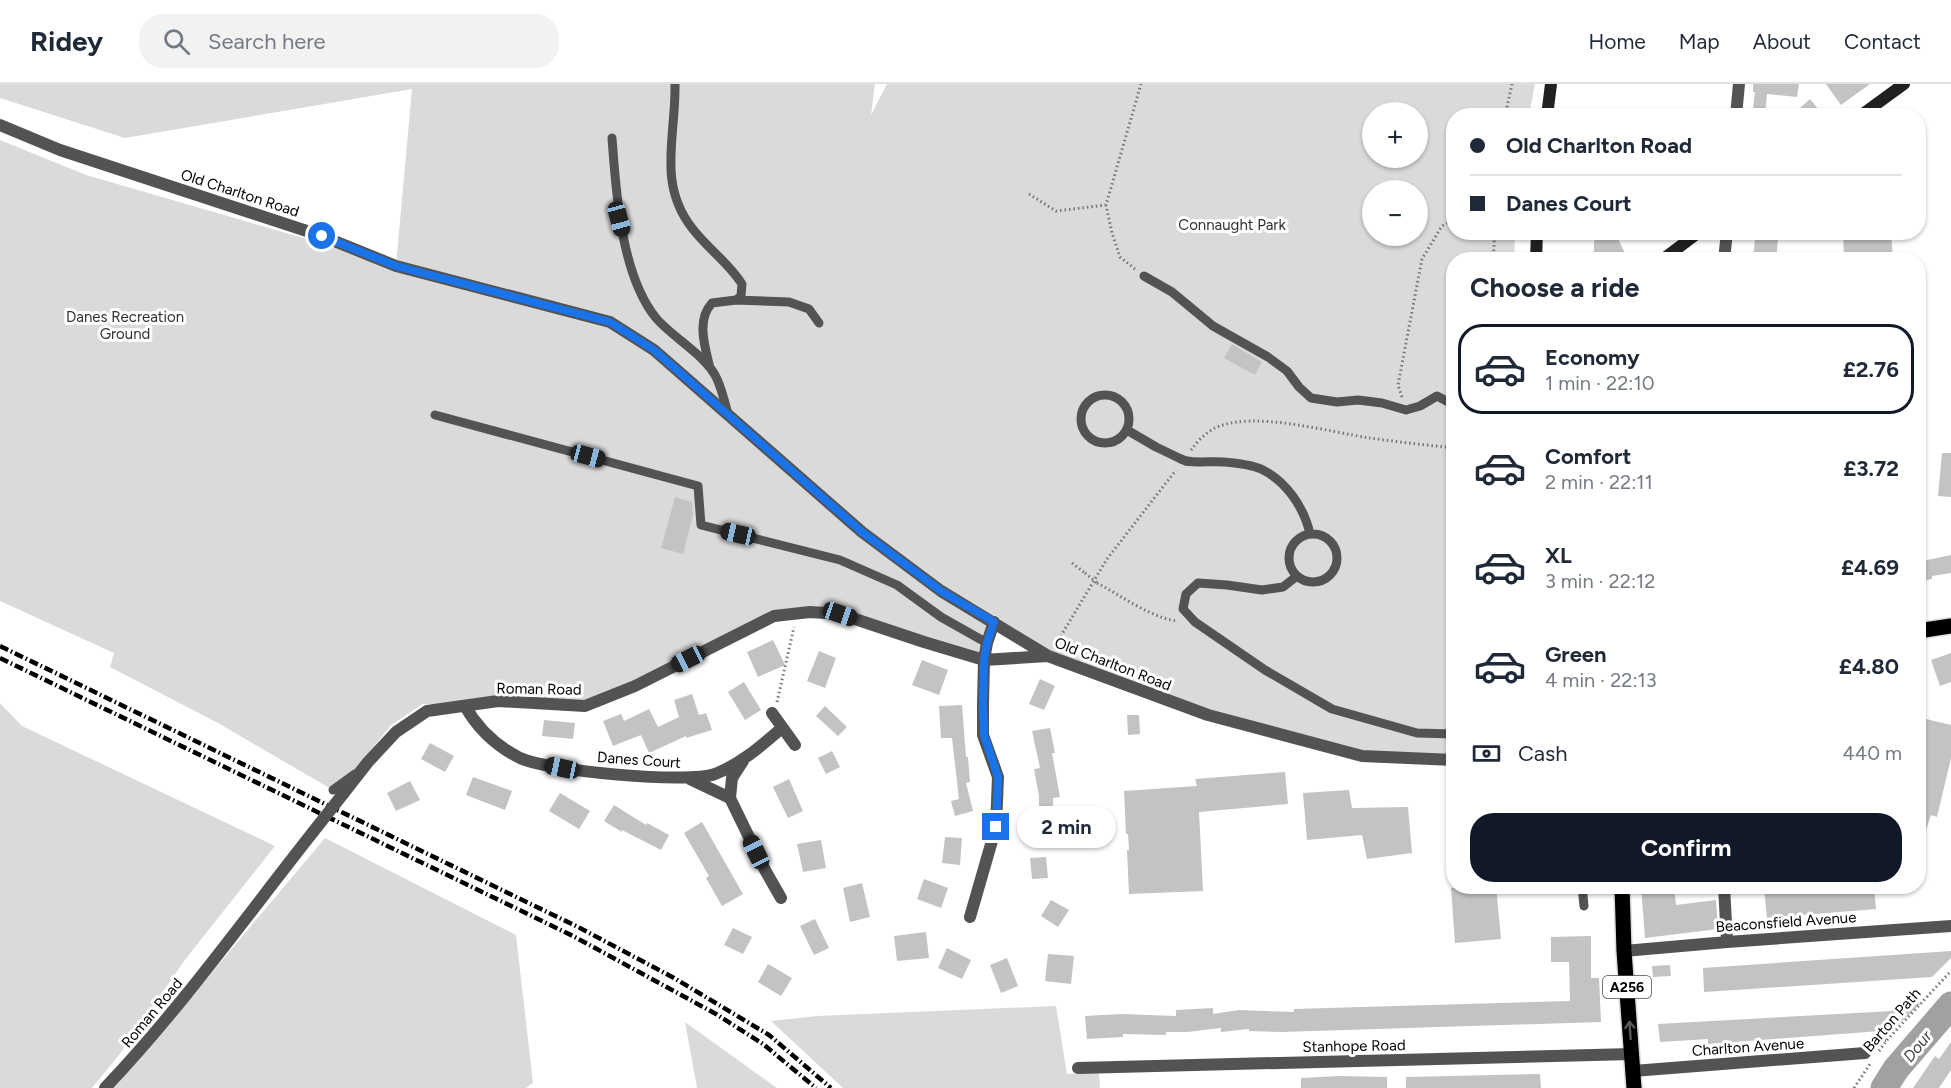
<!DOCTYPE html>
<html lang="en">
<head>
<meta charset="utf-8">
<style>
  body { margin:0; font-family:Figtree,sans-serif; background:#f2f2f3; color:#1f2937; height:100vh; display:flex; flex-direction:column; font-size:22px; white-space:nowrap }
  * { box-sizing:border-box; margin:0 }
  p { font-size:20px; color:#747a83 }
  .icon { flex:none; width:33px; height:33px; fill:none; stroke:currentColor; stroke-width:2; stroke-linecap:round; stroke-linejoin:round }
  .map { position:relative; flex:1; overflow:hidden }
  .details { position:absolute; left:1446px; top:168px; width:480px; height:642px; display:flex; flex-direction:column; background:#fff; border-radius:24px; box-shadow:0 2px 4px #0004 }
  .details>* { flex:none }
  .top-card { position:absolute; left:1446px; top:24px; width:480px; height:132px; border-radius:24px; box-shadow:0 2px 4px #0004; display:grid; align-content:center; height:132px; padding:0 24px; background:#fff }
  .buttons { position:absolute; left:1362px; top:18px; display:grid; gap:12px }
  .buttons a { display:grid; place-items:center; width:66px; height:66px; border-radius:50%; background:#fff; box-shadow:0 2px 4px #0004; font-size:30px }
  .end { position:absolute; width:27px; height:27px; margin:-14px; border:8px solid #1a73e8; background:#fff; box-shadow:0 0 0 3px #fff }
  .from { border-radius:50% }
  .bubble { position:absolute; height:42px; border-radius:21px; background:#fff; box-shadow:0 2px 4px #0004; font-size:20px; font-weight:700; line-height:42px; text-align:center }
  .car { position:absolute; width:18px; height:36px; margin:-18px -9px; border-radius:8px; box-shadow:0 0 4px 2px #0007; background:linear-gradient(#222 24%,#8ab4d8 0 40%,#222 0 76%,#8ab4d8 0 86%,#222 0) }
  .top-card b { display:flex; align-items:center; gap:21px; height:57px; font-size:22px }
  .top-card b+b { border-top:2px solid #e0e1e3 }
  .top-card i { width:15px; height:15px; background:#1f2937 }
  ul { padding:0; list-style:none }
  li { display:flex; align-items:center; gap:18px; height:90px; margin:0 12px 9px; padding:0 12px; border:3px solid transparent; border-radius:24px }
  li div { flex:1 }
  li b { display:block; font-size:22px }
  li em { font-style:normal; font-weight:700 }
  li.on { border-color:#111827 }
  li>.icon { width:54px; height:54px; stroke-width:1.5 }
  h2 { padding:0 24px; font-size:27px; line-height:72px }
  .pay { display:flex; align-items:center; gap:15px; height:66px; padding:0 24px; font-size:22px }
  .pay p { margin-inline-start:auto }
  .action { display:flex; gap:12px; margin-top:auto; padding:12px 24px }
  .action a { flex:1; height:69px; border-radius:24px; background:#111827; color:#fff; font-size:24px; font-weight:700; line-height:69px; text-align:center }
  header { display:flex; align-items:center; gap:36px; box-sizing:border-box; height:84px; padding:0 30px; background:#fff; border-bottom:2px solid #e0e1e3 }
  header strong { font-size:28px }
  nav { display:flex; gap:33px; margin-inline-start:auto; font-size:21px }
  .search { width:420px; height:54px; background:#f2f2f3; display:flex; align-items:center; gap:15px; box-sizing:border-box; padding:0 21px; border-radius:24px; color:#747a83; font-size:22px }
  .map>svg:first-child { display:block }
</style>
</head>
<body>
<header>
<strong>Ridey</strong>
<div class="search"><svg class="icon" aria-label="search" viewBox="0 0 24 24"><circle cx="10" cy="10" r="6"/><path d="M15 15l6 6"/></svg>Search here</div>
<nav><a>Home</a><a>Map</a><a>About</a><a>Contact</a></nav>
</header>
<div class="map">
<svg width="1951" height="1004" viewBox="0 0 1951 1004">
  <rect width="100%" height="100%" fill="#fff"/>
  <path fill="#dadada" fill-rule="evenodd" d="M0 0H875L871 31 887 0H1535L1529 31 1454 32V148L1515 149 1514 175 1454 176 1453 676 1362 672 1208 631 1048 572 994 539 984 576 840 530 774 532 585 622 423 620 391 641 364 675 343 710 333 706 218 639 110 583 114 569 0 517V56L86 91 396 181 412 5 125 54 0 14ZM1372 28H1418V74H1372ZM1372 106H1418V152H1372Z
    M0 619 22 642 275 762 184 877 123 966 92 1004H0Z
    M325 754 516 851 533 999 526 1004H111L139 975Z
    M1056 922 1067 990 1099 988 1100 1004H843L771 937 817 932Z
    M685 938 777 1004H697Z"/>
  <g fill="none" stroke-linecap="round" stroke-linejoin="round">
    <path stroke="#a1a1a1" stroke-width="27" d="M1884 1004 1896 985 1951 921"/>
  </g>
  <path fill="#c3c3c3" d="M1753 0H1799L1797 13 1767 10 1765 32H1752L1755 8H1753Z
    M1826 0H1870L1841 21Z
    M1810 15 1824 32H1791Z
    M1611 148H1615L1628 176H1594V157Z
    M1843 148H1891L1893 175 1844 176Z
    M1755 153 1778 155 1776 176H1753Z
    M1232 260 1262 278 1255 291 1224 274Z
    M1942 369H1951V413L1938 412Z
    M675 413 692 418 693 431 683 470 661 464Z
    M1951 471V489L1932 492V495L1918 498V478Z
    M773 556 785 581 758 593 747 568Z
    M819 567 836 574 825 604 807 597Z
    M1951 569V598L1940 602 1931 576Z
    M922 576 948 586 939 611 912 601Z
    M1040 595 1055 602 1044 626 1029 620Z
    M744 598 761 626 745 636 728 608Z
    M692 610 699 631 706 629 712 646 686 654V652L649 669 641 651 613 662 603 637 621 630 624 637 649 625 658 643 679 633 674 616Z
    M962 621 966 673H968L970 698 966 699 973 727 955 732 951 717 959 715 952 654H941L939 622Z
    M825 622 847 643 838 652 816 632Z
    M1127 631H1139L1140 650 1128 651Z
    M1918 633 1951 641V674L1937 733 1931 731 1921 761H1918Z
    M544 636 575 639 573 655 542 652Z
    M1050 644 1055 669H1052L1060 713 1053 714V750H1039V712L1034 685 1040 684 1032 647Z
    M430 659 454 672 445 688 421 675Z
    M832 667 840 683 826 690 818 674Z
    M1285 688 1288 720 1199 728 1203 807 1129 810 1127 766H1129L1128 750H1126L1124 707 1197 702 1195 695Z
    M473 693 512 707 505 726 466 711Z
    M789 695 803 727 788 734 773 703Z
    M410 697 420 716 396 727 387 709Z
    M1349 706 1352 724 1408 723 1412 769 1367 775 1362 751 1307 756 1303 709Z
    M560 709 590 727 579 745 549 727Z
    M614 721 646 741 647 739 669 751 661 766 622 746V748L604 737Z
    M702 738 743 810 722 822 706 794 709 792 684 749Z
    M945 753 962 754 960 781 942 779Z
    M821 756 826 784 803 788 797 760Z
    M1046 773 1048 794 1032 795 1030 774Z
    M924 795 948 804 941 824 917 815Z
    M862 799 870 833 850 838 843 804Z
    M1469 802H1496L1501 855 1455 859 1451 804Z
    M1641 802H1674L1676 821 1716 816 1718 845 1645 854Z
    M1874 802 1876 825 1767 834 1764 803Z
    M1051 816 1069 826 1058 843 1041 832Z
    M815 835 829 864 814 871 800 842Z
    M733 844 752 853 743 870 724 861Z
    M926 848 929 874 897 877 894 852Z
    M1591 852V894H1599L1601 938 1282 948 1249 947V945L1221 948V944L1187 948H1166V951L1123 950V953L1087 955 1085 932 1122 930 1176 932V926L1213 924V930L1239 926 1294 928V925L1570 917 1569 878H1551V853Z
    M947 864 971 876 962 895 938 884Z
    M1951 867V874L1932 893 1704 908 1703 884Z
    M1048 870 1074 872 1071 900 1045 897Z
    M1007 874 1018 902 1001 909 990 881Z
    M768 880 792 894 781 912 758 898Z
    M1670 881 1671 892 1653 893 1652 882Z
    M1908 911 1920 920 1893 946 1708 960V955L1660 958 1658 940 1892 927Z
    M1951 958V986L1939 1004H1913L1935 972 1939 975Z
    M1540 990 1541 1004H1406V993Z
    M1338 992 1387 993V1004H1301V994Z"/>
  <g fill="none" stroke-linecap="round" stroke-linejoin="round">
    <g stroke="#dbdbdb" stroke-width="18">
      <path id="primary" d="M1918 547 1951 542
        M1622 802 1624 867 1634 1004"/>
    </g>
    <path stroke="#757575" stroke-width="3" stroke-dasharray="1.5 3" stroke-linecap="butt" d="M1505 32 1512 0
      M1029 110 1056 127 1106 121
      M1493 176 1495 148
      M1135 185 1120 173 1112 149 1106 121 1141 0
      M1450 305 1454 297
      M1402 313 1398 301 1422 175 1442 142 1454 135
      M1191 366C1197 358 1205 349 1215 344 1253 326 1329 348 1370 354 1398 358 1426 361 1454 364
      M1072 479 1085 489
      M1097 499C1120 511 1153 535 1178 537
      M1056 560 1107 475 1176 386
      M777 618 794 543
      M1872 960 1874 958 1887 956
      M1879 967 1887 956 1951 887
      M1854 1004 1870 980"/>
    <path stroke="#535353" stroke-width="9" d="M675 0C676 53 657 99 692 144 707 164 729 179 742 200L741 212 736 216 712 219C696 236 705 263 710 284
      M612 54C616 108 621 191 656 234 673 254 707 272 717 295 722 306 725 319 728 330
      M1144 192 1172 208 1213 242 1268 273 1287 287 1299 303 1311 314 1337 318 1358 316 1382 319 1406 326 1420 322 1437 312 1454 321
      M736 216 789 218 809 225 819 239
      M1081 335a24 24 0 1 1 48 0a24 24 0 1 1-48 0Z
      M435 331 698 402 701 441 840 476 897 501 941 533 987 559
      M1127 346 1156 363 1181 375
      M1186 377C1199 379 1211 377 1224 378 1236 379 1250 380 1261 385 1286 397 1304 423 1310 450
      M1289 474a24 24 0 1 1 48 0a24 24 0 1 1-48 0Z
      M1297 492 1283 503 1262 506 1227 501 1198 499 1186 510 1183 525 1195 538 1265 586 1332 625 1417 649 1454 650
      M333 706 355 690
      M1582 802 1584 822
      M1521 804 1545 802"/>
    <path stroke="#535353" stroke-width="12" d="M1736 32 1739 0
      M0 41 60 66 322 152 396 182 610 238 654 266 862 448 941 507 1048 572 1208 631 1362 672 1454 676
      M1724 176 1727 148
      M465 622C478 645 496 662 520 674 548 687 687 700 715 690 741 680 761 662 782 644
      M772 629 795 661
      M690 695 730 714 765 786 781 814
      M343 710 368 678 396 648 427 627 498 617 585 622 635 602 774 532 810 528 840 530 924 558 984 576 1048 572
      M730 714 732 694 743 677
      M1724 802 1727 858
      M970 833 996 743 998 693 983 651V620L984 576 987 559 994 538
      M1624 867 1727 858 1951 842
      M1078 984 1632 970
      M1633 987 1865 969
      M105 1004C181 924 245 834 313 748"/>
    <path stroke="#202020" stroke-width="12" d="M1547 32 1551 0
      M1860 32 1904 0
      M1536 176 1537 148
      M1662 176 1699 148"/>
    <use href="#primary" stroke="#000" stroke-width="15"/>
    <path stroke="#000" stroke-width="4.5" stroke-dasharray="9 3 1.5 3" stroke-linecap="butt" d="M0 562 578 843 674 894 769 951 831 1004
      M0 574 573 852 716 930 763 960 816 1004"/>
    <path stroke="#757575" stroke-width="3" stroke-dasharray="1.5 3" stroke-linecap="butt" d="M1085 489 1097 499"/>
    <path stroke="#535353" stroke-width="9" d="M1181 375 1186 377"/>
    <path stroke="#535353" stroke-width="12" d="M313 748 343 710"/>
  </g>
  <defs><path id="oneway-shaft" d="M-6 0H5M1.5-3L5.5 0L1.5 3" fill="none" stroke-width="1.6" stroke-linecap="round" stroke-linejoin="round" transform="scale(1.5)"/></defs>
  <use stroke="#595959" href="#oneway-shaft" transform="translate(1630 946) rotate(-94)"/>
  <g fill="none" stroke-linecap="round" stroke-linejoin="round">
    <path stroke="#1a73e8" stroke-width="8" d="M322 152 396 182 610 238 654 266 862 448 941 507 994 538 987 559 984 576 983 620 984 651 998 693 996 743"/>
  </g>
  <g text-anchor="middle" stroke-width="6" stroke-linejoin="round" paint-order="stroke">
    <rect fill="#fff" stroke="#4c4c4c" stroke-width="1.5" x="1603" y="892" width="48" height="22" rx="4.5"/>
    <g font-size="14" font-weight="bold" fill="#000">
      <text x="1627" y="908">A256</text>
    </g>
    <g font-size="15" fill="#000" stroke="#fff">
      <text transform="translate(240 109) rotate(18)" y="5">Old Charlton Road</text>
      <text transform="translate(1113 580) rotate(21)" y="5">Old Charlton Road</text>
      <text transform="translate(539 605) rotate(1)" y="5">Roman Road</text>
      <text transform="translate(639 676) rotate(4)" y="5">Danes Court</text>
      <text transform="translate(1786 838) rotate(-4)" y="5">Beaconsfield Avenue</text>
      <text transform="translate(152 929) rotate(-50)" y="5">Roman Road</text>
      <text transform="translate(1892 936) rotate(-49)" y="5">Barton Path</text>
      <text transform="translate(1354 962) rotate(-1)" y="5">Stanhope Road</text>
      <text transform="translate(1748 963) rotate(-4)" y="5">Charlton Avenue</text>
    </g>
    <g font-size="15" fill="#313131" stroke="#fff">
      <text x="1232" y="146">Connaught Park</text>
      <text x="125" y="238">Danes Recreation<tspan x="125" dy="17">Ground</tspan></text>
    </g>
    <g font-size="16" font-style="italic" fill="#424242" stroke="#fff">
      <text transform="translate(1917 962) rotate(-51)" y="6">Dour</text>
    </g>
  </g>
</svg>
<div class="buttons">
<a>+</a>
<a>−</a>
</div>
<i class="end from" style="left:322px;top:152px"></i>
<i class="end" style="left:996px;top:743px"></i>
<div class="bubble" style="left:1017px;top:722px;width:99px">2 min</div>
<i class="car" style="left:619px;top:135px;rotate:165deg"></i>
<i class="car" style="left:588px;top:372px;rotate:105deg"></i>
<i class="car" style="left:738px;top:450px;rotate:283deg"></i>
<i class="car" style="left:840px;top:530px;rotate:109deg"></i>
<i class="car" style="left:688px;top:575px;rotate:243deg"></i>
<i class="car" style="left:562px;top:684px;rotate:282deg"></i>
<i class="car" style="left:756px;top:768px;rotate:334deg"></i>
<div class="top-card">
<b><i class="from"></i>Old Charlton Road</b>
<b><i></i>Danes Court</b>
</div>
<section class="details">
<h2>Choose a ride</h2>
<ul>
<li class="on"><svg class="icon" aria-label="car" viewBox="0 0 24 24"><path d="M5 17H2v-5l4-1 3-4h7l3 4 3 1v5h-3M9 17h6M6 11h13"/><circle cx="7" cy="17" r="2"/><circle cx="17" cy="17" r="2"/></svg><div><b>Economy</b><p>1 min · 22:10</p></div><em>£2.76</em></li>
<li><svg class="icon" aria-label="car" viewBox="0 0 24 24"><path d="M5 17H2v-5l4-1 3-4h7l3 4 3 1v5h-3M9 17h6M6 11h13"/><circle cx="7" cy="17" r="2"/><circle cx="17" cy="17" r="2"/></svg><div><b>Comfort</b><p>2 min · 22:11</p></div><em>£3.72</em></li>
<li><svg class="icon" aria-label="car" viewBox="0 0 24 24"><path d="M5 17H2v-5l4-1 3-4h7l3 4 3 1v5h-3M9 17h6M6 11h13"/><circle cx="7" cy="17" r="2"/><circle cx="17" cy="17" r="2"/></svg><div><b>XL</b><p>3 min · 22:12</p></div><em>£4.69</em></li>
<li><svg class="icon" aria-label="car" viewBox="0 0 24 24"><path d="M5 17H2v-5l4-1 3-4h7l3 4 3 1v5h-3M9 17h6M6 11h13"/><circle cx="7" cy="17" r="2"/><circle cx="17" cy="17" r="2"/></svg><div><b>Green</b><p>4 min · 22:13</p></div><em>£4.80</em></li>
</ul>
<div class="pay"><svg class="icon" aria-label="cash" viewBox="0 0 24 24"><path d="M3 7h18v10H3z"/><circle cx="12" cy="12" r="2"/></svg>Cash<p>440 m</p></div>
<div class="action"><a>Confirm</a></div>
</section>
</div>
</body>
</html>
